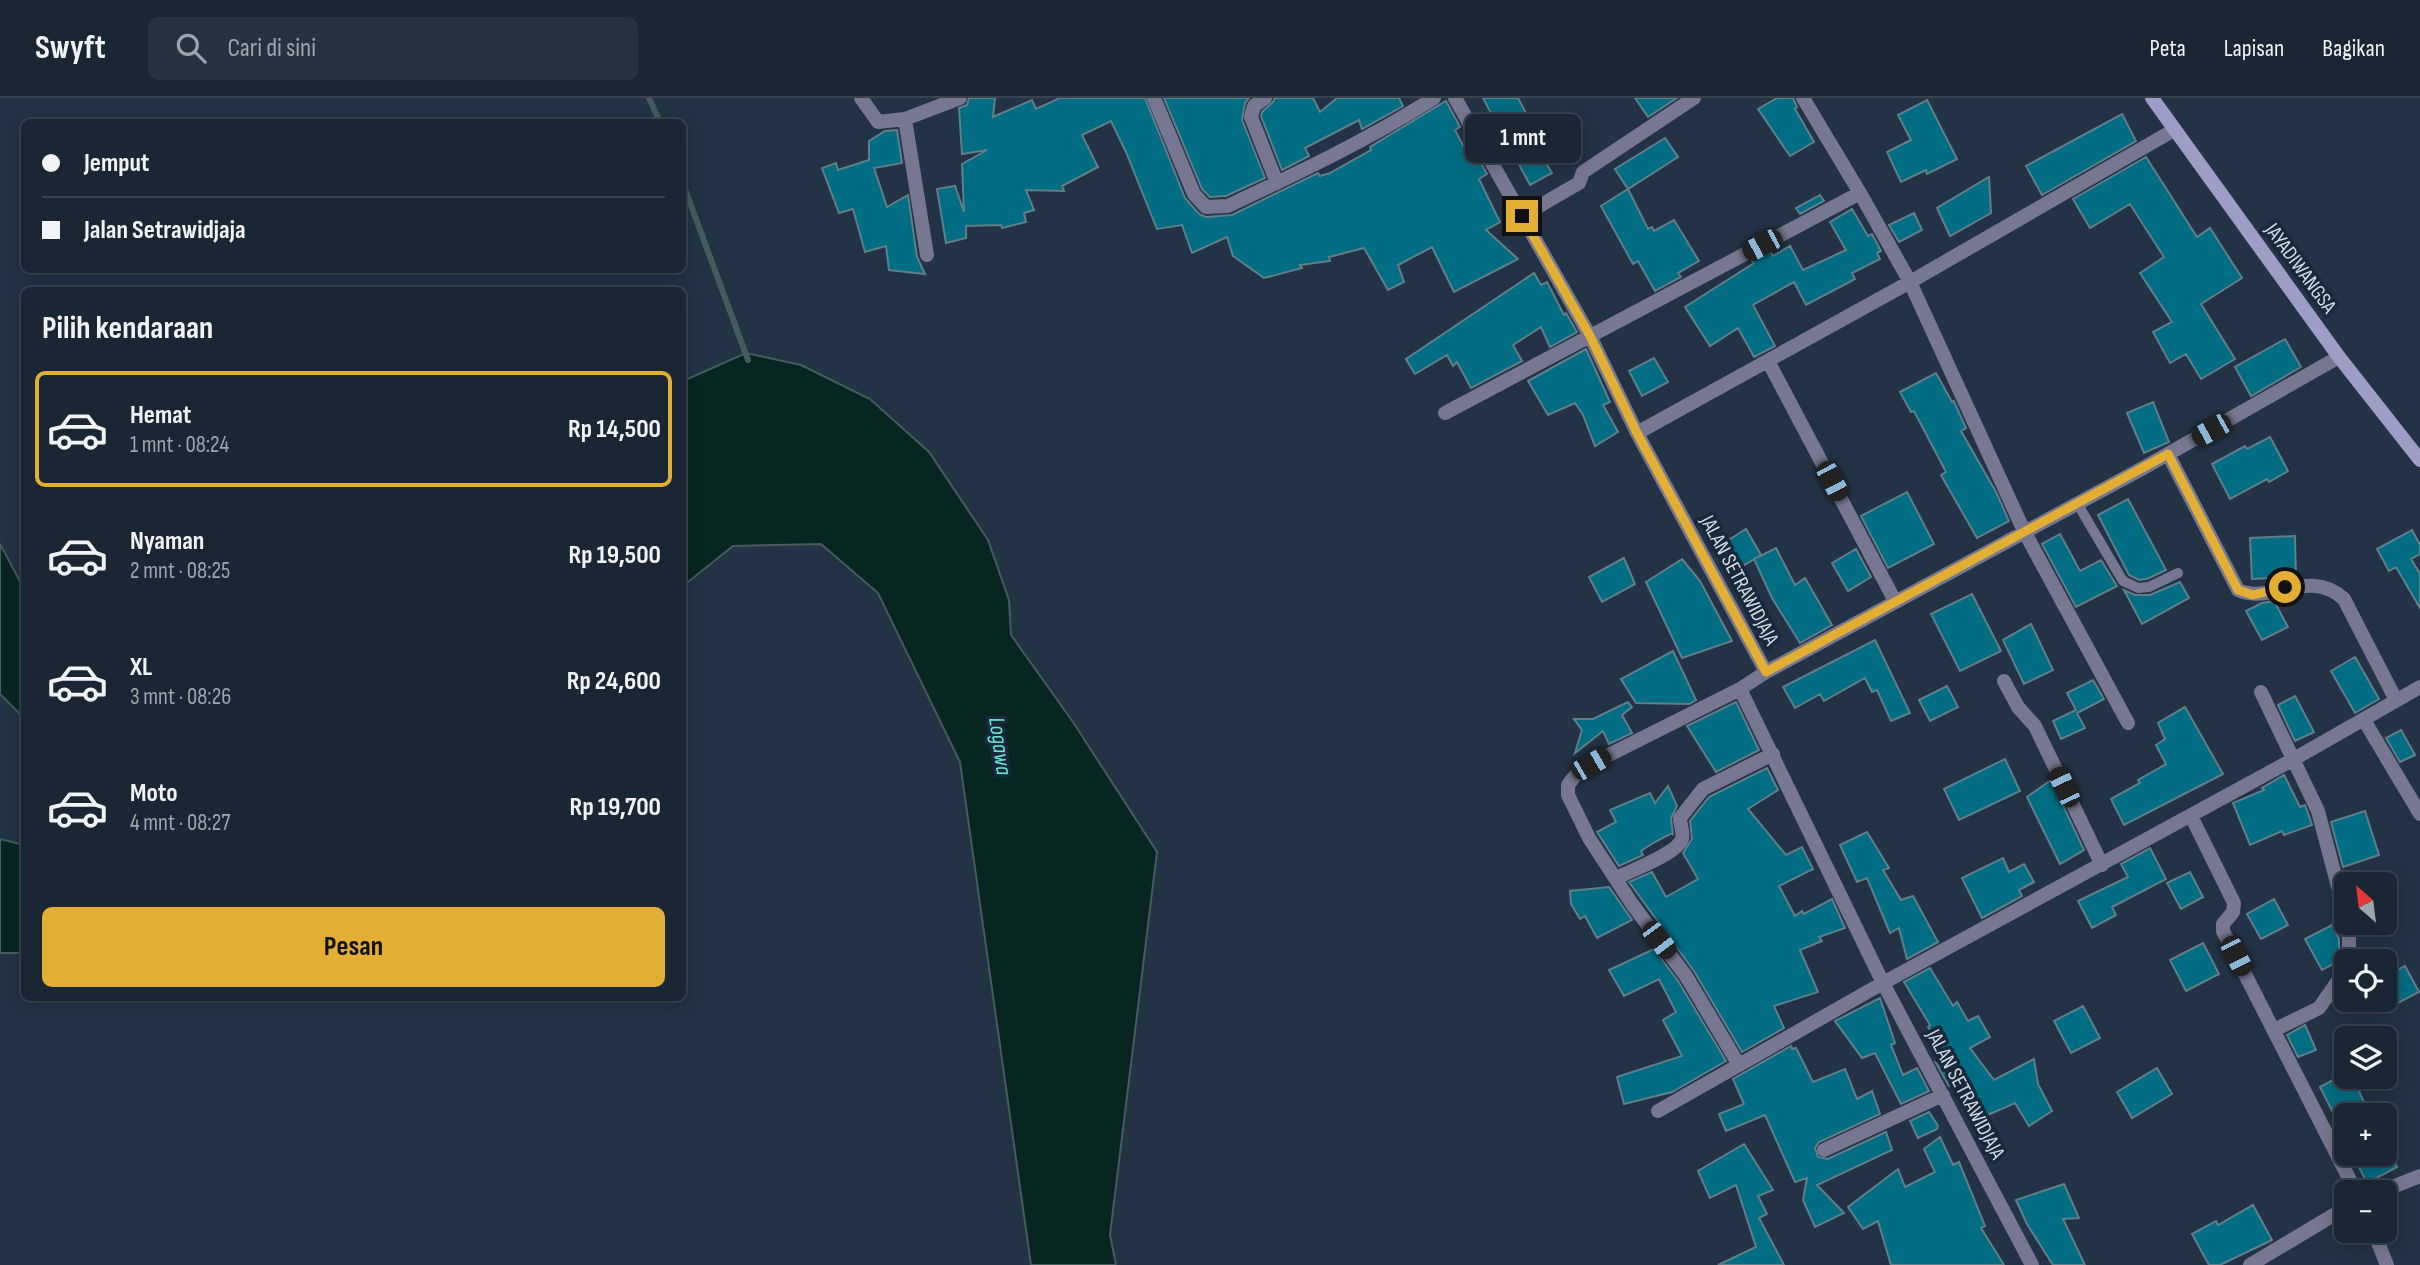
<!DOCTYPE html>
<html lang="id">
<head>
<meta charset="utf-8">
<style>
  body { margin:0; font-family:"Sofia Sans Condensed",sans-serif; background:#273240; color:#f1f3f6; height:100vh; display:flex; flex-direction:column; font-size:26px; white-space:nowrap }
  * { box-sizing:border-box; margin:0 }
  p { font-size:23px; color:#9fa5ac }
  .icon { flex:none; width:38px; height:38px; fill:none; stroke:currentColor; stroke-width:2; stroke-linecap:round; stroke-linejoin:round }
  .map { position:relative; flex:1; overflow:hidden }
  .sheet { position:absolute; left:21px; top:189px; width:665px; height:714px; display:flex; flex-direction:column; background:#1a2634; border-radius:10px; box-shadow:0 4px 18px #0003,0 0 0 2px #38434f }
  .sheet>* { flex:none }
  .banner { position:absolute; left:21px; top:21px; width:665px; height:154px; border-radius:10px; box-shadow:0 4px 18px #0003,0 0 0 2px #38434f; display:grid; align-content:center; height:154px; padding:0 21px; background:#1a2634 }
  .needle { width:46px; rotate:332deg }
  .tools { position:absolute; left:2334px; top:774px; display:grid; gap:14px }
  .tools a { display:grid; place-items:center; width:63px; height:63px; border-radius:10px; background:#1a2634; box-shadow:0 4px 18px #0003,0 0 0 2px #38434f; font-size:35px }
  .end { position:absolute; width:32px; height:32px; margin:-16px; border:9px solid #e3ae34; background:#111; box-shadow:0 0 0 4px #111 }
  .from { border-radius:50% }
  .bubble { position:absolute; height:49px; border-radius:10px; background:#1a2634; box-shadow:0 4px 18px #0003,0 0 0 2px #38434f; font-size:23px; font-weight:700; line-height:49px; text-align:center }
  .car { position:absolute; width:21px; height:42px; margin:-21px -10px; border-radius:9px; box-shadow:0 0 5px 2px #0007; background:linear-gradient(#222 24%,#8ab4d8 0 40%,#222 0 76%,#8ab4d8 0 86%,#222 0) }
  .banner b { display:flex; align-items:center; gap:24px; height:66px; font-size:26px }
  .banner b+b { border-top:2px solid #38434f }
  .banner i { width:18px; height:18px; background:#f1f3f6 }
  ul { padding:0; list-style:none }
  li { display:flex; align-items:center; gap:21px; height:116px; margin:0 14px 10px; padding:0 7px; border:4px solid transparent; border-radius:10px }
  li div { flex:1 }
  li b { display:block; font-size:26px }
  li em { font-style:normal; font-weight:700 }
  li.current { border-color:#e3ae34 }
  li>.icon { width:63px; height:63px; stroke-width:1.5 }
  h2 { padding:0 21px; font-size:32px; line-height:84px }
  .primary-button { display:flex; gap:14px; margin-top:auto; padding:14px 21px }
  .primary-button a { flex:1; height:80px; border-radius:10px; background:#e3ae34; color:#111; font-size:28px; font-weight:700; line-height:80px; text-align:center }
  header { display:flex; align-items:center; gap:42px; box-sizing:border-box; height:98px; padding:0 35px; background:#1a2634; border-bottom:2px solid #38434f }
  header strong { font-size:33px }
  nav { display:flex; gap:38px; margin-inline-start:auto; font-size:24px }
  .search { width:490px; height:63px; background:#273240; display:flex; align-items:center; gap:18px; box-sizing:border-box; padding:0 24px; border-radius:10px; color:#9fa5ac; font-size:26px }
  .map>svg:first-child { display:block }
</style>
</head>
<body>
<header>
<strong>Swyft</strong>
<div class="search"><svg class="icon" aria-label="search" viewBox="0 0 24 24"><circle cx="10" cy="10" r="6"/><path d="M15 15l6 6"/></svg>Cari di sini</div>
<nav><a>Peta</a><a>Lapisan</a><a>Bagikan</a></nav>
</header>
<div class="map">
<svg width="2420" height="1167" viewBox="0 0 2420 1167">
  <rect width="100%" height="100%" fill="#233345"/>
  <path fill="#072521" stroke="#445c5d" stroke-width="2" d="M746 255 801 267 870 301 929 354 988 442 1009 502 1011 537 1073 624 1157 754 1110 1137 1116 1167H1031L960 664 878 495 821 446 733 448 683 488V283Z
    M0 446 24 491V620L0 596Z
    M0 741 24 747V855H0Z"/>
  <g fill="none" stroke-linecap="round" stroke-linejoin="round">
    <path stroke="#445c5d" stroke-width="6" d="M649 0 660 24
      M682 83 748 262"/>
  </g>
  <path fill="#016d82" stroke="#5f7f89" stroke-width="2" d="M969 0H995L993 19 1032 2 1036 11 1060 0H1145L1185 100 1199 116 1206 119 1232 117 1318 75 1320 78 1330 75 1371 52 1370 49 1446 3 1460 29 1455 32 1469 59 1476 57 1487 76 1479 81 1500 124 1486 132 1518 161 1454 194 1432 149 1398 167 1404 184 1388 192 1364 150 1329 159 1330 163 1300 167 1302 170 1264 180 1233 158 1227 139 1192 155 1182 127 1157 131 1126 54 1111 23 1082 37 1098 69 1062 88 1064 93 1026 92 1034 112 1024 115 1026 124 1002 130 1001 127 966 128V140L946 145 937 91 955 88 964 114 962 66 987 52 962 56 959 10 967 7Z
    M1164 0H1249L1245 5 1242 22 1265 80 1226 98 1210 99 1202 91Z
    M1275 0H1313L1320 14 1337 0H1399L1403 8 1362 31 1359 22 1305 50 1309 58 1282 72 1261 18 1262 14 1273 4Z
    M1483 0H1518L1527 17 1520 21 1552 75 1530 87 1517 63 1524 60 1508 28 1500 32Z
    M1635 0H1677L1648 19Z
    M1777 0H1793L1797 9 1795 11 1814 44 1790 58 1758 11Z
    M1927 2 1957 61 1927 76 1926 72 1901 84 1887 54 1911 42 1898 17Z
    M2122 16 2136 43 2042 97 2026 68Z
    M897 32 902 65 874 70 887 109 908 97 917 159 925 176 889 172 886 148 865 154 853 111 839 115 822 70 836 65 838 72 869 62V43L885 33Z
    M1665 40 1678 59 1628 91 1615 71Z
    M2146 59 2197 139 2210 130 2242 180 2201 206 2235 261 2201 281 2186 256 2170 265 2153 234 2172 224 2140 175 2164 159 2130 106 2090 130 2073 101Z
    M1989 79 1991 115 1950 138 1937 110Z
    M1628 91 1648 131 1652 129 1654 133 1674 122 1699 163 1678 175 1681 179 1655 193 1638 163 1633 166 1601 108Z
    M1820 97 1824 103 1800 116 1796 110Z
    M1852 111 1868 138 1872 136 1881 153 1877 155 1880 161 1852 175 1855 181 1806 207 1794 184 1753 207 1775 248 1754 259 1738 230 1710 248 1685 209 1754 165 1752 163 1770 153 1773 158 1790 148 1803 172 1846 152 1830 124Z
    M1914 115 1922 132 1899 144 1889 127Z
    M1534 175 1541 187 1547 184 1564 217 1566 215 1577 234 1550 249 1541 229 1513 247 1522 263 1471 290 1457 264 1453 268 1447 257 1415 276 1406 261Z
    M2285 241 2301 269 2251 298 2235 269Z
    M1586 251 1610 304 1603 307 1618 334 1595 348 1583 317 1575 305 1548 317 1528 283Z
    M1654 260 1668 284 1642 298 1629 273Z
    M1936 275 1952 304 1954 303 1955 306 1966 330 1961 333 1996 394 2009 423 1977 440 1941 377 1946 374 1914 313 1911 314 1900 294Z
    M2153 304 2169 344 2144 355 2127 315Z
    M2270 339 2288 373 2269 384 2267 381 2230 401 2212 366 2245 348 2247 351Z
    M1907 394 1934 446 1888 470 1861 418Z
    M2128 401 2166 472 2147 481 2139 482 2129 477 2098 417Z
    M1746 431 1761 457 1741 469 1727 443Z
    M2412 432 2420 447V456L2411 461 2420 476V510L2396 469 2389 473 2377 451Z
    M2060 436 2080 473 2101 462 2117 488 2076 509 2042 446Z
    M2295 438 2296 479 2252 481 2250 440Z
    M1776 450 1795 487 1805 480 1832 527 1800 545 1772 500 1754 461Z
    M1856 451 1871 479 1848 493 1832 465Z
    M1624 460 1635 486 1602 504 1589 479Z
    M1682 461 1700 483 1732 543 1682 560 1646 484Z
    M2180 484 2189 500 2142 526 2124 492 2135 497H2150Z
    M1972 496 2001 553 1960 573 1931 516Z
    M2274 503 2288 529 2262 542 2246 513 2262 505Z
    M2031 526 2053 572 2024 586 2003 542Z
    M1875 542 1910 615 1891 623 1877 592 1872 594 1865 580 1824 603 1820 596 1795 610 1783 589Z
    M1673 553 1696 602 1689 606 1636 605 1621 581Z
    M2355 559 2379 601 2355 615 2331 573Z
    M2093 582 2104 601 2077 615 2085 630 2061 641 2053 623 2076 612 2067 595Z
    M1947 588 1958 609 1930 623 1919 602Z
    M2295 598 2314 634 2295 643 2278 607Z
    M1628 604 1632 609 1622 617 1632 635 1609 646 1603 633 1575 655 1582 632 1574 621H1593Z
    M1736 604 1759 652 1716 674 1687 628Z
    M2185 609 2223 676 2124 727 2111 701 2140 685 2138 682 2166 666 2156 647 2165 641 2158 625Z
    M2401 632 2415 657 2400 664 2386 640Z
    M2005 661 2020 693 1959 722 1944 691Z
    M1767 670 1778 692 1748 711 1786 757 1802 749 1813 771 1779 788 1795 818 1802 813 1804 816 1832 801 1845 830 1819 839 1822 843 1800 852 1818 894 1774 908 1784 930 1742 954 1694 873 1629 784 1652 774 1666 799 1698 781 1683 755 1692 741 1690 723 1709 699Z
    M2284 677 2300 709 2305 707 2312 727 2284 737 2282 733 2250 747 2233 705 2264 692 2262 690Z
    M2051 682 2084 752 2060 766 2027 699Z
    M1668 688 1677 708 1671 720 1673 737 1672 735 1653 745 1641 753 1643 757 1619 768 1597 734 1616 724 1610 712 1650 695 1655 705Z
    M2365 713 2379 757 2343 769 2331 724Z
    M1867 734 1889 770 1883 772 1901 802 1913 798 1938 844 1907 861 1899 830 1890 835 1867 780 1857 784 1840 747Z
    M2150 750 2166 781 2112 809 2116 817 2092 830 2078 803 2128 779 2121 766Z
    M2003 760 2009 774 2024 766 2034 784 2019 792 2022 798 1982 820 1962 780Z
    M2190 774 2203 799 2181 811 2167 785Z
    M1609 789 1632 822 1597 840 1585 818 1580 821 1571 806 1570 793Z
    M2274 801 2288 827 2261 841 2247 816Z
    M2332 827 2339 841V863L2322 872 2305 841Z
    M2203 845 2219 876 2186 893 2170 862Z
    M1654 851 1678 883 1726 963 1672 994 1624 1006 1617 979 1682 958 1663 922 1676 914 1659 881 1624 898 1609 872Z
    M2405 868 2419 894 2398 905 2385 878Z
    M1930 870 1953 908 1957 904 1968 923 1978 918 1990 939 1970 950 1994 982 2034 961 2038 986 2052 1013 2029 1028 2015 1005 1974 1023 1969 1002 1957 984 1949 988 1936 965 1971 986 1928 929 1930 927 1904 884Z
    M1880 900 1895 945 1891 947 1903 977 1917 970 1929 993 1901 1006 1875 955 1862 960 1835 923Z
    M2083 908 2100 940 2071 955 2054 923Z
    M2305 927 2316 952 2298 959 2287 937Z
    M1791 948 1792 951 1796 950 1813 984 1845 971 1857 1001 1872 993 1880 1016 1819 1044 1815 1050 1818 1059 1828 1061 1886 1034 1892 1052 1817 1087 1844 1115 1815 1129 1803 1102 1807 1080 1795 1084 1765 1017 1726 1033 1719 1016 1744 1006 1733 981Z
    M2157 970 2172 996 2132 1020 2117 994Z
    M2340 978H2352L2370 1017H2347V1042L2320 989Z
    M1929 1014 1938 1028 1937 1031 1918 1040 1910 1023Z
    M1940 1039 1953 1067 1959 1064 1985 1128 1981 1130 2004 1167H1891L1878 1123 1863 1131 1848 1109 1898 1071 1905 1089 1935 1074 1924 1051Z
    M1744 1046 1773 1092 1758 1098 1767 1116 1759 1120 1784 1167H1718L1756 1149 1736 1087 1710 1100 1698 1073Z
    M2352 1055H2390L2397 1069 2367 1085Z
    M2064 1086 2079 1120 2063 1121 2085 1167H2053L2027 1126 2016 1102Z
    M2253 1107 2272 1142 2220 1167H2209L2192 1136 2216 1123 2218 1127Z"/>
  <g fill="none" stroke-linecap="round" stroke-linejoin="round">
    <path stroke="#777791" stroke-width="10" d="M2077 405 2123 483 2138 490 2149 489 2178 475"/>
    <path stroke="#777791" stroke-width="14" d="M861 0 878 24 905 21 927 157
      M1154 0 1194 96 1206 109 1228 108C1298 75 1368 42 1434 0
      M1265 0 1254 8 1251 19 1277 85
      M1455 0 1590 238 1637 335 1766 574 1740 591 1883 885 2032 1167
      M905 21 960 0
      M1860 95 1910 184 2174 32
      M1522 118 1579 85 1583 74 1694 0
      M1768 263 1895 503
      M1445 315 1860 95 1803 0
      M1637 335 1910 184 2024 433 2128 625
      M2168 356 2238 492C2270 507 2309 469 2344 501L2396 602
      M1766 574 2145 369 2339 259
      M2004 583 2018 609 2035 628 2102 767
      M2261 594 2318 713 2341 800 2349 840V863
      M2364 622 2420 716
      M2191 718 2234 805 2233 814 2223 826V833L2356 1094
      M1616 780C1630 773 1677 756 1682 741 1684 735 1680 727 1680 720L1703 691 1773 656
      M2274 932 2319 910 2347 870
      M1739 967 1686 878 1632 806 1589 740 1568 697V687L1574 679 1591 666 1740 591
      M1658 1013 1883 885 2294 661 2420 589
      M1824 1052 1943 997
      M2380 1094 2420 1078
      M2373 1132 2387 1167
      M2250 1167 2347 1109"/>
    <path stroke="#9d9dc6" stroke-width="14" d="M2152 0 2339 259 2420 362"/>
  </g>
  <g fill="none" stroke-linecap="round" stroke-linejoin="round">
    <path stroke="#e3ae34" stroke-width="9" d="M1522 118 1590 238 1637 335 1766 574 2168 356 2238 492 2253 497 2285 489"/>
  </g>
  <g text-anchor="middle" stroke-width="7" stroke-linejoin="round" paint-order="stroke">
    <g font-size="21" fill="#d2dce8" stroke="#19293b">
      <text transform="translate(2301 170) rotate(54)" y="7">JAYADIWANGSA</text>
      <text transform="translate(1740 482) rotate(62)" y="7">JALAN SETRAWIDJAJA</text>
      <text transform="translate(1966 996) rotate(62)" y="7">JALAN SETRAWIDJAJA</text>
    </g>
    <g font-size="23" font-style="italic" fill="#65e9d9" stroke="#19293b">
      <text transform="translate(1001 648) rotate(82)" y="8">Logawa</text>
    </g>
  </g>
</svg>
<div class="tools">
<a><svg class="needle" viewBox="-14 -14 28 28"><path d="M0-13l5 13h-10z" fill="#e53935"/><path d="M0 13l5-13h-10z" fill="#9fa5ac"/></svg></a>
<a><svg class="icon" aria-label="locate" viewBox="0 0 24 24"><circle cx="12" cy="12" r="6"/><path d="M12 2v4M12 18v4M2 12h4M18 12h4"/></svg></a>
<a><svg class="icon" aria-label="layers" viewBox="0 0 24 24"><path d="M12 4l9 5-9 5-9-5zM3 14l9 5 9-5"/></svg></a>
<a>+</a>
<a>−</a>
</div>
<i class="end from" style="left:2285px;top:489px"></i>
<i class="end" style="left:1522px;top:118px"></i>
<div class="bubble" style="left:1465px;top:16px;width:116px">1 mnt</div>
<i class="car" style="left:1762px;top:147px;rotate:242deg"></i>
<i class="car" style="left:2211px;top:332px;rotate:241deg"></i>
<i class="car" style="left:1832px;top:383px;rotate:152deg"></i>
<i class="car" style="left:1591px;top:666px;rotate:60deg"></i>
<i class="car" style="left:2064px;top:689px;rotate:335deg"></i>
<i class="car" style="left:1659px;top:842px;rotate:143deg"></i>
<i class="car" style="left:2236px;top:858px;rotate:153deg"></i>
<div class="banner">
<b><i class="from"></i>Jemput</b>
<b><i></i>Jalan Setrawidjaja</b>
</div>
<section class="sheet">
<h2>Pilih kendaraan</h2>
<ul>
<li class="current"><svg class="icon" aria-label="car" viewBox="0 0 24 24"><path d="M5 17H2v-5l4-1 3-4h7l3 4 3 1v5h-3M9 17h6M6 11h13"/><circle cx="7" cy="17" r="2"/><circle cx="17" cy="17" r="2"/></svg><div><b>Hemat</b><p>1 mnt · 08:24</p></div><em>Rp 14,500</em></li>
<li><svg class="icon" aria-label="car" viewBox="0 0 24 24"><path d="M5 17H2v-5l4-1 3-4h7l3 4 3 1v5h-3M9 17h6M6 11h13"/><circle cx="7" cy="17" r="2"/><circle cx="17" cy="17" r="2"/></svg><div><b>Nyaman</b><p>2 mnt · 08:25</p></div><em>Rp 19,500</em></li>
<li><svg class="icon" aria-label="car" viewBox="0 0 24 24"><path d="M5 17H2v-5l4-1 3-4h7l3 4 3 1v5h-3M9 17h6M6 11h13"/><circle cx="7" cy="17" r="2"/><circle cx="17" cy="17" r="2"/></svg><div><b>XL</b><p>3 mnt · 08:26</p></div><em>Rp 24,600</em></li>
<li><svg class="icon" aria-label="car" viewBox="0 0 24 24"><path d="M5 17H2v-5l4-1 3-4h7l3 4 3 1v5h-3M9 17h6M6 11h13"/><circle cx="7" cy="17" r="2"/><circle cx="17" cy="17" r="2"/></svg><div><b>Moto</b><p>4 mnt · 08:27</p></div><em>Rp 19,700</em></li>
</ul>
<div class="primary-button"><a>Pesan</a></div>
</section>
</div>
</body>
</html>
